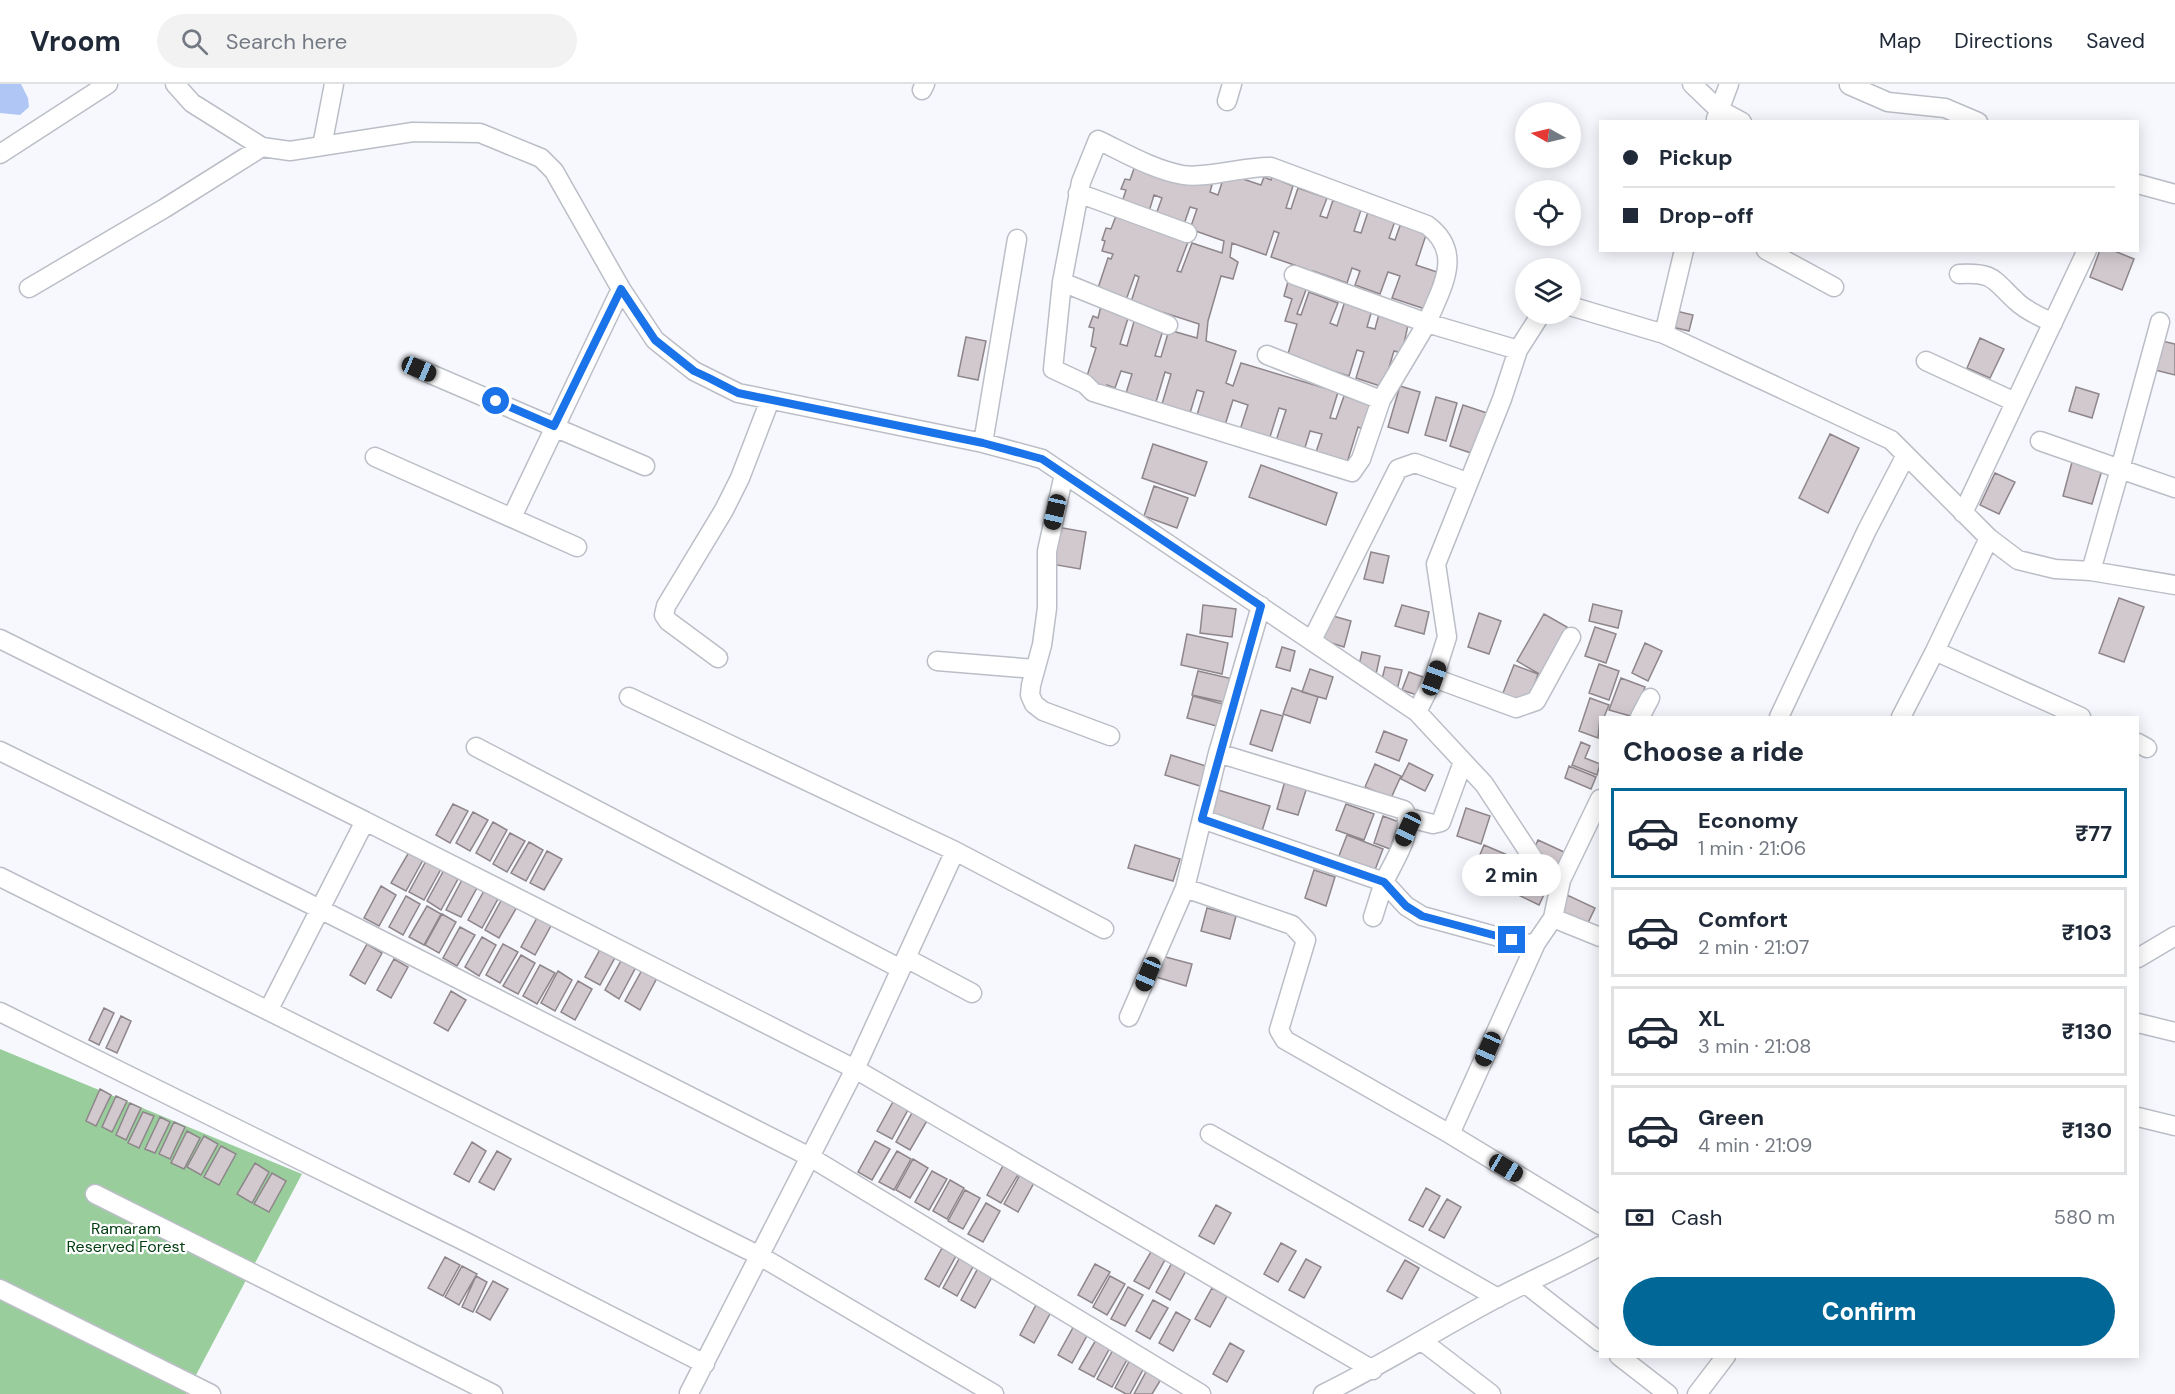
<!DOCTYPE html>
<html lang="en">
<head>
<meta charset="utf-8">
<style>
  body { margin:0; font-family:"DM Sans",sans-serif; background:#f2f2f3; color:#1f2937; height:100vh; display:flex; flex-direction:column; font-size:22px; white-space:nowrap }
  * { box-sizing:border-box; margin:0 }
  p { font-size:20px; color:#747a83 }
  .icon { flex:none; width:33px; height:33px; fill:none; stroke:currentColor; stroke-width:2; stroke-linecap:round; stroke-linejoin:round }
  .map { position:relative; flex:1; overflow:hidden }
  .drawer { position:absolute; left:1599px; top:632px; width:540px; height:642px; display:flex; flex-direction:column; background:#fff; border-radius:0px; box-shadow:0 3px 15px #0003 }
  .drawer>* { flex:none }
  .top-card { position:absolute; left:1599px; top:36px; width:540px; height:132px; border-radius:0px; box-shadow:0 3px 15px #0003; display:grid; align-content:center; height:132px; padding:0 24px; background:#fff }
  .needle { width:39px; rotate:278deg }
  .tools { position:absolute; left:1515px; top:18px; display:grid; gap:12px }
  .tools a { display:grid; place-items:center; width:66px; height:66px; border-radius:50%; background:#fff; box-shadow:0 3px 15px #0003; font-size:30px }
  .end { position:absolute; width:27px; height:27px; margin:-14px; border:8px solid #1a73e8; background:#fff; box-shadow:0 0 0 3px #fff }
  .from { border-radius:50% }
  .bubble { position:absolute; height:42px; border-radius:21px; background:#fff; box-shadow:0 3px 15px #0003; font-size:20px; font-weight:800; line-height:42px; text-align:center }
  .car { position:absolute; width:18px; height:36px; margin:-18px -9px; border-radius:8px; box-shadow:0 0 4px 2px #0007; background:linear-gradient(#222 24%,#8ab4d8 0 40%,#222 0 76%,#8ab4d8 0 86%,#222 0) }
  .top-card b { display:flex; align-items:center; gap:21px; height:57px; font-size:22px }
  .top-card b+b { border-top:2px solid #e0e1e3 }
  .top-card i { width:15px; height:15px; background:#1f2937 }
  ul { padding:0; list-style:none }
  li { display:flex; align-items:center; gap:18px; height:90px; margin:0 12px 9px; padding:0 12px; border:3px solid #e0e1e3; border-radius:0px }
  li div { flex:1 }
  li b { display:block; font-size:22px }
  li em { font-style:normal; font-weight:800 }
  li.selected { border-color:#016796 }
  li>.icon { width:54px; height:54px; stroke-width:1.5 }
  h2 { padding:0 24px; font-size:27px; line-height:72px }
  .pay { display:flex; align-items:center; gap:15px; height:66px; padding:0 24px; font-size:22px }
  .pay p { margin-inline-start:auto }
  .action { display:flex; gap:12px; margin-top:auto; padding:12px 24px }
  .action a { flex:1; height:69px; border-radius:36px; background:#016796; color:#fff; font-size:24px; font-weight:800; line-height:69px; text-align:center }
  header { display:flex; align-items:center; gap:36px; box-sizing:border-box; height:84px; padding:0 30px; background:#fff; border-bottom:2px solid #e0e1e3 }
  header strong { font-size:28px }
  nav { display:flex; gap:33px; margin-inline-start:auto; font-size:21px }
  .search { width:420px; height:54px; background:#f2f2f3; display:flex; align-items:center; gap:15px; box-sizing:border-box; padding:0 21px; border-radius:33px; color:#747a83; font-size:22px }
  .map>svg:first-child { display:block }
</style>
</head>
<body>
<header>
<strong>Vroom</strong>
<div class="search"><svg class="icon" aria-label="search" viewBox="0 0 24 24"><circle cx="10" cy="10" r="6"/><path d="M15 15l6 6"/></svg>Search here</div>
<nav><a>Map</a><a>Directions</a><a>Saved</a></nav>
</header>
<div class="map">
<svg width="2175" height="1310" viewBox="0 0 2175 1310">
  <rect width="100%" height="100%" fill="#f7f8fe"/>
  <path fill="#99ce9c" d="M0 965 302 1090 186 1310H0Z"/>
  <path fill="#b0c7f6" d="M0 0H21L28 14 29 23 20 31 0 29Z"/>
  <path fill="#d1c9ce" stroke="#8e868a" stroke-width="1.5" d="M1137 76 1212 101 1210 108 1218 111 1225 89 1261 101 1264 93 1271 96 1272 93 1293 102 1286 124 1291 125 1298 104 1327 114 1320 132 1327 134 1333 116 1361 126 1354 147 1361 149 1368 128 1395 137 1389 154 1395 156 1401 139 1427 148 1416 181 1437 188 1425 225 1392 214 1400 192 1388 188 1380 210 1355 201 1360 187 1352 184 1347 199 1313 187 1297 230 1301 231 1309 208 1338 219 1330 239 1337 242 1345 217 1372 226 1367 243 1375 245 1379 230 1408 241 1402 269 1394 267 1383 303 1356 294 1364 268 1357 266 1349 292 1287 273 1297 240 1285 237 1292 215 1284 212 1289 194 1301 198 1306 185 1271 173 1279 149 1274 147 1266 171 1232 159 1230 173 1238 178 1233 195 1221 192 1208 237 1206 257 1236 267 1226 299 1233 302 1241 279 1338 308 1330 334 1336 335 1344 312 1370 320 1363 345 1358 343 1346 382 1315 371 1322 350 1310 347 1304 367 1276 357 1286 326 1279 324 1269 356 1240 346 1248 321 1233 316 1225 341 1197 331 1204 308 1197 306 1190 329 1162 320 1171 290 1165 288 1156 318 1126 309 1132 290 1121 287 1115 304 1107 301 1106 305 1086 295 1096 264 1091 262 1094 244 1089 243 1093 232 1098 234 1101 222 1129 231 1120 260 1127 262 1135 234 1164 243 1155 272 1161 273 1169 246 1197 254 1199 240 1131 218 1139 193 1135 191 1126 216 1097 207 1108 174 1111 175 1113 170 1102 167 1105 157 1102 156 1106 144 1111 145 1116 132 1188 158 1177 187 1181 188 1192 159 1222 169 1224 157 1190 145 1197 125 1190 123 1183 143 1155 133 1162 114 1154 111 1148 131 1121 121 1126 106 1121 105 1125 95 1130 96Z
    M2100 166H2112L2134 175 2122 206 2090 193Z
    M1672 226 1693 231 1689 247 1668 242Z
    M966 253 986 257 978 296 958 292Z
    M1980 254 2004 265 1990 294 1967 284Z
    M2162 257 2175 260V291L2155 286Z
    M1400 302 1420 308 1408 349 1388 343Z
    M2076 303 2099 310 2092 334 2069 327Z
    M1436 313 1457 319 1446 357 1425 351Z
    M1463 321 1490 330 1477 371 1450 362Z
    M1830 350 1859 364 1828 429 1799 414Z
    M1153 360 1207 378 1195 412 1142 394Z
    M2072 378 2102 386 2092 420 2063 412Z
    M1261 381 1337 409 1326 441 1249 413Z
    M1995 389 2015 398 1999 430 1980 421Z
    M1154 402 1188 414 1177 444 1144 432Z
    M1057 443 1086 448 1080 485 1051 480Z
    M1371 468 1389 472 1383 499 1364 495Z
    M2119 514 2144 523 2124 578 2099 569Z
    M1593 520 1622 527 1618 544 1589 537Z
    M1203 521 1236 525 1232 553 1200 549Z
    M1402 521 1429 528 1424 550 1395 542Z
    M1479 529 1501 537 1489 570 1468 563Z
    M1326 530 1351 537 1344 563 1319 555Z
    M1544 530 1567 543 1541 591 1517 577Z
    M1595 543 1616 550 1606 579 1585 572Z
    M1187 550 1228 559 1222 590 1181 581Z
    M1645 559 1662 567 1648 597 1632 589Z
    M1282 563 1295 567 1290 587 1276 583Z
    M1362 568 1380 572 1376 590 1358 586Z
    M1599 580 1619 587 1609 616 1589 609Z
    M1514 581 1538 590 1531 612 1522 621 1501 614Z
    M1385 583 1402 586 1397 606 1380 603Z
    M1310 585 1333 593 1326 615 1302 608Z
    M1198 587 1233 595 1228 619 1192 611Z
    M1409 588 1423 593 1417 611 1402 606Z
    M1621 594 1645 603 1634 633 1609 626Z
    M1292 604 1318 613 1310 639 1283 630Z
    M1193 612 1230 622 1224 644 1187 634Z
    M1590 614 1609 621 1604 633H1600L1598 654 1579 647Z
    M1261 626 1283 632 1272 667 1250 660Z
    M1384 647 1407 656 1399 677 1376 668Z
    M1581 658 1590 662 1585 674 1600 680 1597 691 1572 681Z
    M1171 671 1209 683 1203 703 1165 691Z
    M1409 679 1433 691 1425 707 1401 695Z
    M1375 680 1401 692 1391 714 1365 703Z
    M1569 682 1596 693 1591 705 1565 694Z
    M1285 697 1307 703 1298 731 1277 725Z
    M1215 705 1270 722 1262 747 1208 730Z
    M453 720 468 727 450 759 436 751Z
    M1346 720 1374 730 1364 756 1336 746Z
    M1466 724 1490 732 1481 760 1457 752Z
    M473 728 488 736 470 767 456 759Z
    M1383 732 1399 738 1390 765 1374 759Z
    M493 738 507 746 490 777 476 769Z
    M510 749 525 757 507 788 493 780Z
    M1347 751 1383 765 1373 791 1337 777Z
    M1538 756 1564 768 1559 781 1532 769Z
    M529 758 543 766 526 797 511 789Z
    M1135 761 1180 775 1173 797 1128 784Z
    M1484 761 1512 773 1500 801 1472 790Z
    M547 767 562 775 544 806 530 799Z
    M409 768 423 776 406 807 391 799Z
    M426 777 441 785 424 816 409 808Z
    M1520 783 1550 798 1539 821 1508 806Z
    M444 786 458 795 441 826 427 817Z
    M1314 786 1335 793 1326 822 1305 814Z
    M463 794 478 802 461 833 446 826Z
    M381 802 396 811 379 842 364 834Z
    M485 805 499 813 482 844 468 836Z
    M1567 811 1595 824 1586 843 1558 830Z
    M406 812 420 820 403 851 389 843Z
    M502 815 517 823 499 854 485 846Z
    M427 822 441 830 424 861 409 853Z
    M1207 824 1236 832 1230 855 1201 847Z
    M442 830 456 838 439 869 425 861Z
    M538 832 552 840 535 871 521 863Z
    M460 843 475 851 457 882 443 874Z
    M482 853 496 861 479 892 465 883Z
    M367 860 382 869 365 900 350 891Z
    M503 860 518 868 500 899 486 891Z
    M602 862 617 870 600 901 585 893Z
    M521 871 535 879 518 910 503 902Z
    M1162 872 1192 880 1186 902 1156 893Z
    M394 875 408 883 391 914 377 906Z
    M622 875 636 883 619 915 605 906Z
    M540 881 555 889 537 920 523 912Z
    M642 886 657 894 640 926 625 917Z
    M558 887 572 896 555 927 541 919Z
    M578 897 592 905 575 936 561 928Z
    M451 907 466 916 448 947 434 939Z
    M104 924 114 929 99 961 89 956Z
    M121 932 131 937 117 969 106 964Z
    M100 1005 111 1011 96 1042 86 1037Z
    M116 1012 127 1017 112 1048 102 1043Z
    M894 1016 909 1024 892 1055 877 1047Z
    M130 1019 141 1024 126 1056 116 1051Z
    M913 1027 928 1035 910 1066 896 1058Z
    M143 1028 154 1032 139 1064 128 1059Z
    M160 1033 170 1038 155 1069 145 1065Z
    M174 1038 185 1043 170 1075 159 1070Z
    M187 1047 200 1054 184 1085 171 1079Z
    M204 1052 218 1060 201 1091 187 1083Z
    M875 1057 890 1065 872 1096 858 1088Z
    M472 1058 486 1067 469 1098 454 1090Z
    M221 1062 236 1070 219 1101 204 1093Z
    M497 1067 511 1075 494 1106 479 1098Z
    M897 1067 911 1075 894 1106 879 1098Z
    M913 1075 928 1084 910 1114 896 1106Z
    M255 1079 269 1088 252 1119 237 1110Z
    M1004 1080 1019 1089 1001 1119 987 1111Z
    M932 1087 947 1095 929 1126 915 1118Z
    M272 1089 286 1097 269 1128 254 1120Z
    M1021 1089 1035 1097 1018 1128 1004 1120Z
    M950 1096 964 1104 947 1135 933 1127Z
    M1426 1104 1440 1112 1423 1143 1409 1136Z
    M965 1106 980 1114 963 1145 948 1137Z
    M1447 1115 1461 1123 1444 1154 1429 1146Z
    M986 1119 1000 1127 983 1158 968 1150Z
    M1216 1121 1231 1129 1214 1160 1199 1152Z
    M1281 1159 1296 1167 1278 1198 1264 1190Z
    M942 1164 956 1172 939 1203 925 1195Z
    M1152 1166 1166 1174 1149 1205 1134 1197Z
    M445 1173 460 1181 443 1212 428 1204Z
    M960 1173 974 1181 957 1212 943 1204Z
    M1306 1175 1321 1183 1304 1214 1289 1206Z
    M1405 1176 1419 1184 1402 1215 1387 1207Z
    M1173 1177 1187 1185 1170 1216 1156 1208Z
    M1095 1180 1110 1188 1092 1219 1078 1211Z
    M462 1182 477 1190 459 1221 445 1213Z
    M978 1184 992 1193 975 1224 961 1216Z
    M476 1192 487 1198 473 1228 462 1223Z
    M1110 1192 1125 1200 1107 1231 1093 1223Z
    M493 1197 508 1205 490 1236 476 1228Z
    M1128 1203 1143 1211 1125 1242 1111 1235Z
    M1212 1204 1227 1212 1210 1243 1195 1235Z
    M1153 1216 1168 1224 1150 1255 1136 1247Z
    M1037 1219 1051 1228 1034 1259 1020 1251Z
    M1176 1228 1190 1236 1173 1267 1159 1259Z
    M1075 1240 1089 1248 1072 1279 1058 1271Z
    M1097 1254 1111 1262 1094 1293 1079 1285Z
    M1230 1259 1244 1267 1227 1298 1213 1290Z
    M1114 1264 1129 1272 1112 1303 1097 1295Z
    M1132 1272 1146 1280 1130 1310H1126L1115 1304Z
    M1148 1284 1163 1292 1152 1310H1134Z"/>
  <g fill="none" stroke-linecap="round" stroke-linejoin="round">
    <g stroke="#bbbec6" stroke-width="21">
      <path id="minor" d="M175 0 192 19 262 63 290 67 413 48 480 49 541 74 554 87 621 205 655 256 694 287 738 309 983 359 1042 375 1417 628 1484 700 1534 776 1561 796
        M1692 0 1718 25 1742 38
        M1849 1 1888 18 1945 24 1978 38
        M922 6 925 0
        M1227 17 1232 0
        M1716 35 1729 0
        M322 62 334 0
        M0 70 108 0
        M2138 100 2175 110
        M1078 109 1187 149
        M1766 166 1834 203
        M1959 190C1995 188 1993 196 2016 217 2026 227 2041 233 2053 239
        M1294 191 1427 239 1381 316 1361 375 1352 388 1093 308 1085 300 1053 285 1062 198 1081 98 1098 56C1125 69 1154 86 1183 91 1207 95 1244 82 1271 83L1427 141C1465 169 1441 204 1427 239L1518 266
        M1062 198 1168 241
        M29 204 165 124 262 63
        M1570 222 1664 250 1891 356 1989 454 2018 476 2055 485 2091 487 2175 501
        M1664 250 1684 166
        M1267 271 1381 316
        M1926 277 2015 318
        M419 285 645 382
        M2040 357 2120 385 2160 238
        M983 359 1017 155
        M375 373 577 463
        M1064 390 1047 467V524L1042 561 1031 601 1030 611 1034 620 1043 627 1110 652
        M1963 429 2087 166
        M512 433 621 205
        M2091 487 2120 385 2175 404
        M0 555 365 737
        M1312 556 1398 385 1415 379 1467 398
        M1935 567 2081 633
        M718 574 668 537 664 531 666 522 724 426 740 394 770 316
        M937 577 1035 585
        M1434 594 1516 624 1536 617 1571 553
        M629 613 955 767 1104 845
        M1417 628 1434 594 1447 553 1436 480 1502 315 1518 266 1541 230
        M1640 633 1650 614
        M1779 633 1867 446 1906 371
        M1901 633 1935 567 1989 454
        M2138 659 2147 664
        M476 663 901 885
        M0 667 296 813 810 1073 1201 1310
        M1218 669 1404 726C1416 746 1393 778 1384 798L1406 822 1422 832 1525 860 1536 859
        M1409 734 1433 740 1441 738 1463 678
        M1202 735 1384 798 1373 833
        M0 793 760 1172 994 1310
        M1185 804 1292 841 1306 856 1279 946 1285 956 1450 1050 1600 1141
        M1553 834 1561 796 1600 715
        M906 874 972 909
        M2138 874 2175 852
        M269 925 365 737 855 985 1373 1286
        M0 928 466 1158 705 1280
        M1129 933 1185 804 1218 669 1261 522
        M2138 939 2175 948
        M2138 1033 2175 1042
        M1210 1050 1498 1214
        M1450 1050 1536 859 1553 834 1600 853
        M95 1110 493 1310
        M1527 1201 1600 1258
        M0 1205 211 1310
        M1422 1257 1491 1310
        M1619 1272 1668 1310
        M689 1309 855 985 955 767
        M1323 1310C1383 1281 1438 1245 1497 1214 1531 1196 1567 1181 1600 1162
        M1697 1310 1726 1272"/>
    </g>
    <use href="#minor" stroke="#fff" stroke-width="18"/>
  </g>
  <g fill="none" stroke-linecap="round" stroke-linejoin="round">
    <path stroke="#1a73e8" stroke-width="8" d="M496 317 554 342 621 205 655 256 694 287 709 294 738 309 983 359 1042 375 1261 522 1202 735 1384 798 1406 822 1422 832 1512 856"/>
  </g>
  <g text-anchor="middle" stroke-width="4.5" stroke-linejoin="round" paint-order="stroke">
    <g font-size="16" fill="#033e10" stroke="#fff">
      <text x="126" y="1150">Ramaram<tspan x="126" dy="18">Reserved Forest</tspan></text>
    </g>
  </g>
</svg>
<div class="tools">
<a><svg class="needle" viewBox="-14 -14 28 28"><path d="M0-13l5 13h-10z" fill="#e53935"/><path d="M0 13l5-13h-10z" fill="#747a83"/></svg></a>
<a><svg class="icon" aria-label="locate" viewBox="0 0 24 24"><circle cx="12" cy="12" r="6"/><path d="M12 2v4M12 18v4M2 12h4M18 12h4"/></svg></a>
<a><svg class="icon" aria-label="layers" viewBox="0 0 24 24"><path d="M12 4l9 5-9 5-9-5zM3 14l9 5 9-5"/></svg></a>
</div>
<i class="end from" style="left:496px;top:317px"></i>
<i class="end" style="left:1512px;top:856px"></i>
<div class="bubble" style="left:1462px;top:770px;width:99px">2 min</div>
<i class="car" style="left:419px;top:285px;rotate:113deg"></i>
<i class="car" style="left:1055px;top:428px;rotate:193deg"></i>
<i class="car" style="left:1434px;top:594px;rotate:20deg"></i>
<i class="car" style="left:1408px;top:745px;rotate:205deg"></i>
<i class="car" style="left:1148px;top:890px;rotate:203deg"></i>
<i class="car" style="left:1488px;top:965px;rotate:204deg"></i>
<i class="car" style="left:1506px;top:1084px;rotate:121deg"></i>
<div class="top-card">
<b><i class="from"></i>Pickup</b>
<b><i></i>Drop-off</b>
</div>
<section class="drawer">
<h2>Choose a ride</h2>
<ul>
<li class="selected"><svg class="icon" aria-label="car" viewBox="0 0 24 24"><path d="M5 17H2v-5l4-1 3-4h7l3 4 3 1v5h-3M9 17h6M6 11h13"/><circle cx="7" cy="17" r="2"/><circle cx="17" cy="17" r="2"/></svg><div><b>Economy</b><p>1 min · 21:06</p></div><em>₹77</em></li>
<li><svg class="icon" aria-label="car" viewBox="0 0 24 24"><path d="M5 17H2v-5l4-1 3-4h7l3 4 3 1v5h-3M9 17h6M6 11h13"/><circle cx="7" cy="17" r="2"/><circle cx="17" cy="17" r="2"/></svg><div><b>Comfort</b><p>2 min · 21:07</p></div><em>₹103</em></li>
<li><svg class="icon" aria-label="car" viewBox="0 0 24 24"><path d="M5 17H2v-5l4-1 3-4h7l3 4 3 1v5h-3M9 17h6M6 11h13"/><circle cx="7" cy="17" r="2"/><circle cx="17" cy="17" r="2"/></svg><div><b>XL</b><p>3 min · 21:08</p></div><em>₹130</em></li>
<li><svg class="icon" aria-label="car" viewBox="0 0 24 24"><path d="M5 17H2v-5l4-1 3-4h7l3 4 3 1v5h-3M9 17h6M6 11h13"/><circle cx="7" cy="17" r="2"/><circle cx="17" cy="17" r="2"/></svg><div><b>Green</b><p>4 min · 21:09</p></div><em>₹130</em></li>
</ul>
<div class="pay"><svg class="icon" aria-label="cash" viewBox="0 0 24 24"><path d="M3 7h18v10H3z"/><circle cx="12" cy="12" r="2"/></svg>Cash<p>580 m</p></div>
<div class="action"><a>Confirm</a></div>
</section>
</div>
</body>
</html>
